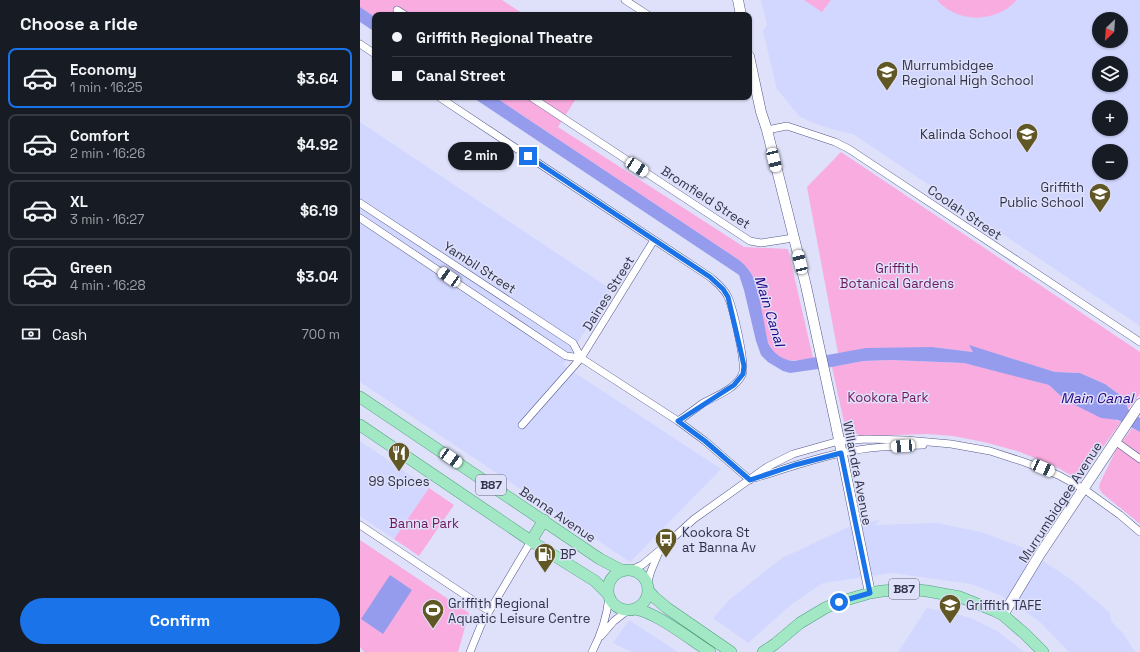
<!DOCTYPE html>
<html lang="en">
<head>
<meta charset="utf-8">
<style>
  body { margin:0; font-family:"Space Grotesk",sans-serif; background:#20242c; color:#f1f3f6; height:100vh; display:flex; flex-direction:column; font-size:15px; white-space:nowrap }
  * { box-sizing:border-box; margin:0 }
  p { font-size:13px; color:#9ea1a6 }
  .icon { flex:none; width:22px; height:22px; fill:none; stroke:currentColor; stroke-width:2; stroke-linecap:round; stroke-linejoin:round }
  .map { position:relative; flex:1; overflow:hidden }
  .side { display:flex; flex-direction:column; background:#171b24; width:360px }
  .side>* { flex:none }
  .banner { position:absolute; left:12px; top:12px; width:380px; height:88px; border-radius:8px; box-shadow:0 1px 3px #0004; display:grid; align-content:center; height:88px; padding:0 20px; background:#171b24 }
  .needle { width:26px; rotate:205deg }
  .controls { position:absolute; left:732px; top:12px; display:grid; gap:8px }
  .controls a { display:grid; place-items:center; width:36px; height:36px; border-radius:50%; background:#171b24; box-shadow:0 1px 3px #0004; font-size:20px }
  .end { position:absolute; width:18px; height:18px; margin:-9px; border:5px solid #1a73e8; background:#fff; box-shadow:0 0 0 2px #fff }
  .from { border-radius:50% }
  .bubble { position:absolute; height:28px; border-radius:14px; background:#171b24; box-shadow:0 1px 3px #0004; font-size:13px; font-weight:600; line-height:28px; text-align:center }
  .car { position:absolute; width:12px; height:24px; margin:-12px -6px; border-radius:5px; box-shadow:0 0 3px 1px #0007; background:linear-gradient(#fff 24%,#345 0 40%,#fff 0 76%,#345 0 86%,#fff 0) }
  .banner b { display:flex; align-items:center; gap:14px; height:38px; font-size:15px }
  .banner b+b { border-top:1px solid #363941 }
  .banner i { width:10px; height:10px; background:#f1f3f6 }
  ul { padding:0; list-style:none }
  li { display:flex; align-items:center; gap:12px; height:60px; margin:0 8px 6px; padding:0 12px; border:2px solid #363941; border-radius:8px }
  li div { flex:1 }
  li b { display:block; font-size:15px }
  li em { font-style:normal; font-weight:600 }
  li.on { border-color:#1a73e8 }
  li>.icon { width:36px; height:36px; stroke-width:1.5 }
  h2 { padding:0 20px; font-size:18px; line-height:48px }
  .pay { display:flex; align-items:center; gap:10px; height:44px; padding:0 20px; font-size:15px }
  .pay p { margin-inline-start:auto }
  .cta { display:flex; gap:8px; margin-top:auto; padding:8px 20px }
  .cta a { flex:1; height:46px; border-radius:24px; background:#1a73e8; color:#fff; font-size:16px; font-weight:600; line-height:46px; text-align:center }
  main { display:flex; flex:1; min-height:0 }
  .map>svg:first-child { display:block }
</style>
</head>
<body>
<main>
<section class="side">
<h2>Choose a ride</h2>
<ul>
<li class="on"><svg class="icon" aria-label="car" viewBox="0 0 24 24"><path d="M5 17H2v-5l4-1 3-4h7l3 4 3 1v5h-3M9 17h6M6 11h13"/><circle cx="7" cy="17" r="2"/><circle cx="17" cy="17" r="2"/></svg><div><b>Economy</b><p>1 min · 16:25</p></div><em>$3.64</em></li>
<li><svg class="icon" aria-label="car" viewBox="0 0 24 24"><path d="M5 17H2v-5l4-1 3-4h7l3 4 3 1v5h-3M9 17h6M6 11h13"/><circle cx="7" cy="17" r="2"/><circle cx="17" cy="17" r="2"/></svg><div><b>Comfort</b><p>2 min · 16:26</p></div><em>$4.92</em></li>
<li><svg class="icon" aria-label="car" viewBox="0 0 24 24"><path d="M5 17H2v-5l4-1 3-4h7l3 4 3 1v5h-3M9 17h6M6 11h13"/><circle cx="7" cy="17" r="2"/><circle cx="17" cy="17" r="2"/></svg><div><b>XL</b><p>3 min · 16:27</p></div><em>$6.19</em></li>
<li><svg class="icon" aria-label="car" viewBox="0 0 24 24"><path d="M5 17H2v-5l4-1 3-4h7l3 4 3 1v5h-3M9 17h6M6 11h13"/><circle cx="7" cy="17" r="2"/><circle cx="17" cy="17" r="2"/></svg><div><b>Green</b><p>4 min · 16:28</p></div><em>$3.04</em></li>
</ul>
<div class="pay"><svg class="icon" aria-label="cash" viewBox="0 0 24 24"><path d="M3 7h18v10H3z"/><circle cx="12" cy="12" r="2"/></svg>Cash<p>700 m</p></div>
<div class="cta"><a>Confirm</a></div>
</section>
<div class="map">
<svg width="780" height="652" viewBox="0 0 780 652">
  <rect width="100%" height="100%" fill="#dee1f9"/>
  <path fill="#d2d7ff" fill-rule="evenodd" d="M401 0H780V326L493 134 471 129 451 122 439 116 417 89 403 31 407 25ZM739 19H761V41H739ZM739 63H761V85H739ZM739 107H761V129H739ZM739 151H761V173H739Z
    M0 122 252 290 203 365 361 469 270 562 0 382Z
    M0 441 69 488 34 539 0 516Z
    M520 520 515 525 576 523 621 532 664 548 713 581 750 613 751 621 762 632 775 652H709L680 622 642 596 611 584 532 573 463 583 432 604 388 643 353 618 368 601 422 558 495 524Z
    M567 608 590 612 613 619 637 631 664 652H538Z
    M269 620 318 652H272L253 643Z"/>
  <path fill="#f9ace0" d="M0 0H142L165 15H15V17L0 7Z
    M444 0H471L462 12Z
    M577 0H657C636 23 598 24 577 0Z
    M135 97H217L198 127 384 247 428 249 453 358C432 362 419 364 408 343L394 278 389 270 379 260Z
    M481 152 780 352V394L768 409 764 398 745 384 720 373 695 372 610 346 614 352 572 347 478 353 447 187Z
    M531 360 604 363 649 374 689 385 705 400 761 422 722 476 716 478 693 465 657 451 624 442 593 436 567 434 502 436 490 431 486 427 484 422 472 367 503 361Z
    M772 428 780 432V524L742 493 739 488 740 483 756 450Z
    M69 488 94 505 59 556 34 539Z
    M0 540 109 613 98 652H4L0 647Z"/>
  <path fill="#959cee" d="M0 7 15 17V32L0 22Z
    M112 97H135L379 260C388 267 393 275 397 286L408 343C414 354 422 360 434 361L506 348 572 347 613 352 609 345 695 372 720 373 745 384 764 398 768 409 780 418V432L758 420 741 418 705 400 689 385 604 363 531 360 503 361 472 367 430 373 423 371 408 362 401 355 396 341 384 290 379 275Z
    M30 575 52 590 23 634 1 619Z"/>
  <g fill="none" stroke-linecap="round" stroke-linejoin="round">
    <g stroke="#55598d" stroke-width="8">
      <path id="street" d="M265 0 288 15
        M37 10 45 15
        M0 44 15 54
        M79 97 350 277C357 283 364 288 368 297 373 308 387 366 382 375 375 389 356 396 343 403 335 409 327 415 318 421
        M171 97 390 241 401 243 433 238
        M407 130 427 126 475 142 489 149 780 342
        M0 203 213 343 221 358
        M0 218 206 356 221 358 318 421 345 441 390 480
        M162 425 221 358 294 240
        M755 441 780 459
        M395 478C424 469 452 459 481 453 507 447 535 446 563 445
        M0 525 129 611
        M271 570 282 565 300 550 334 519 407 467 433 454 479 441 506 439 546 440 591 444 630 451 664 462 698 475 724 489 760 515 780 532
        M287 584 291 571 299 552
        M241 636 254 621 268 610
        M110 652 121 625 171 541
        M232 652C241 635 247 616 249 597"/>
    </g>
    <g stroke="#55598d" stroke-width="11">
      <path id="secondary" d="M378 0 381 15
        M389 56 401 112 407 130 446 286 476 425 510 593
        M643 615 680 554 780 404"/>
    </g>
    <g stroke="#529e81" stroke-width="12">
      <path id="primary" d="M0 397 240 559 263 571
        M0 425 171 541 235 581 248 594
        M171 541 184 520
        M248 590a20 20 0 1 1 40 0a20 20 0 1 1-40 0Z
        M288 590 294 597 307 608 371 652
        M275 609C296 612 331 640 350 652
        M403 652 415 644 440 623 465 608 479 602 510 593 522 591 549 589 567 591 600 597 635 611 643 615 665 634 683 652"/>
    </g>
    <use href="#street" stroke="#fff" stroke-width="7"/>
    <use href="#secondary" stroke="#fff" stroke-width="10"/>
    <use href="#primary" stroke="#a3e8c5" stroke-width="11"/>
  </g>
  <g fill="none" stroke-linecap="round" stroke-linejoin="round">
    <path stroke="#1a73e8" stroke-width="5" d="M168 156 350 277 363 289 368 297 380 348 384 366 383 374 374 385 318 421 345 441 390 480 435 465 481 453 510 593 479 602"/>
  </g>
  <defs>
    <g id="school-pin" transform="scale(1.15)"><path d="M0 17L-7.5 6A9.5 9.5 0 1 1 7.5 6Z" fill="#615724" stroke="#dee1f9"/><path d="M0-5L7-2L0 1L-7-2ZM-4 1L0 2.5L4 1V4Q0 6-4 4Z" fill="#fff"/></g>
    <g id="restaurant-pin" transform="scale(1.15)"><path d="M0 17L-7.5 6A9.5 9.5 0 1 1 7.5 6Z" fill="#615724" stroke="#dee1f9"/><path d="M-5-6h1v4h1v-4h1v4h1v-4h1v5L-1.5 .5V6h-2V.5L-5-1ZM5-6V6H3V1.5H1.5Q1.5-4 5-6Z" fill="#fff"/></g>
    <g id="bus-pin" transform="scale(1.15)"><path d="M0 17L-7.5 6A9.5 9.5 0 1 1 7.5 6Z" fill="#615724" stroke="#dee1f9"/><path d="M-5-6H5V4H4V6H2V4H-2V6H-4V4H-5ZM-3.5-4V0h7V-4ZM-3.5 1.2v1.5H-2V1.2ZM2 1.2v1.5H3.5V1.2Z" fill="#fff"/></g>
    <g id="fuel-pin" transform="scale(1.15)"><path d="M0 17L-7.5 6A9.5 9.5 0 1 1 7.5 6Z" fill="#615724" stroke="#dee1f9"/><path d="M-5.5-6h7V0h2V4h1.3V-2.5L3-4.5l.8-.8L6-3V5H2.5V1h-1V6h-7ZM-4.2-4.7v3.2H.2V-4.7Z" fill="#fff"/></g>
    <g id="university-pin" transform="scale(1.15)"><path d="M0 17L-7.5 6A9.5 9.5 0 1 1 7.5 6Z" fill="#615724" stroke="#dee1f9"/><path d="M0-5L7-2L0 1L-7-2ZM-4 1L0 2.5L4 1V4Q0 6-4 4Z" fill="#fff"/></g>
    <g id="stadium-pin" transform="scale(1.15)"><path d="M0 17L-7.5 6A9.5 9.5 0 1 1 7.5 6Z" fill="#615724" stroke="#dee1f9"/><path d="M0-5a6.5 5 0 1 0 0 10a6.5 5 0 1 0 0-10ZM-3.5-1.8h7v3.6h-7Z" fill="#fff"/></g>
  </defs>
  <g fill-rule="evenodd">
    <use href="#school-pin" x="527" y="72"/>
    <use href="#school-pin" x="667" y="134"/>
    <use href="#school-pin" x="740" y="194"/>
    <use href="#restaurant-pin" x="39" y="453"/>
    <use href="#bus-pin" x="306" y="539"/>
    <use href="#fuel-pin" x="185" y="554"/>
    <use href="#university-pin" x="590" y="605"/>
    <use href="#stadium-pin" x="73" y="610"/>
  </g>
  <g text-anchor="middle" stroke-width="3" stroke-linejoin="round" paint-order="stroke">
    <g fill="#dee1f9" stroke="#64667e" stroke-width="1">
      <rect x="116" y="475" width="30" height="20" rx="3"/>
      <rect x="529" y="579" width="30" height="20" rx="3"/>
    </g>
    <g font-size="12" font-weight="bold" fill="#30324a">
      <text x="131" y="489">B87</text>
      <text x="544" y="593">B87</text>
    </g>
    <g font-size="13" fill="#30324a" stroke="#dee1f9" text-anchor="start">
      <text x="542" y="70">Murrumbidgee<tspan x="542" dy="15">Regional High School</tspan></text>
      <text x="652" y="139" text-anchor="end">Kalinda School</text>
      <text x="724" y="192" text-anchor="end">Griffith<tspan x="724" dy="15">Public School</tspan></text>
      <text x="39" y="486" text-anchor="middle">99 Spices</text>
      <text x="322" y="537">Kookora St<tspan x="322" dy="15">at Banna Av</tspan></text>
      <text x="200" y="559">BP</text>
      <text x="88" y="608">Griffith Regional<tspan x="88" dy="15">Aquatic Leisure Centre</tspan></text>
      <text x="606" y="610">Griffith TAFE</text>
    </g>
    <g font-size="13" fill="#30324a" stroke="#dee1f9">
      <text transform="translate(346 197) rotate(33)" y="5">Bromfield Street</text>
      <text transform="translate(605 212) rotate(34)" y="5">Coolah Street</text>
      <text transform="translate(120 267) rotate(33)" y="5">Yambil Street</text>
      <text transform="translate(248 293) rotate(-58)" y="5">Daines Street</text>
      <text transform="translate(498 473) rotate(79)" y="5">Willandra Avenue</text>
      <text transform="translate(700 502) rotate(-57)" y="5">Murrumbidgee Avenue</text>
      <text transform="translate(198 514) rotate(34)" y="5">Banna Avenue</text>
    </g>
    <g font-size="13" fill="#6f165b" stroke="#dee1f9">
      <text x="537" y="273">Griffith<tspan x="537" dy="15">Botanical Gardens</tspan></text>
      <text x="528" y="402">Kookora Park</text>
      <text x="64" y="528">Banna Park</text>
    </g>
    <g font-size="14" font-style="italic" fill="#260182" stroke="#dee1f9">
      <text transform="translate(410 311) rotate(73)" y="5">Main Canal</text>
      <text x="737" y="403">Main Canal</text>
    </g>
  </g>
</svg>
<div class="controls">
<a><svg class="needle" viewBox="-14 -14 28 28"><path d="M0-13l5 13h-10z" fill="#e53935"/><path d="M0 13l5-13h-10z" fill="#9ea1a6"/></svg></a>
<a><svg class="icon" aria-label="layers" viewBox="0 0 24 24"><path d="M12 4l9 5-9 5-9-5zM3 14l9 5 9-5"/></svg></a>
<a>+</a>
<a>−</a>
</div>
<i class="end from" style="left:479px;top:602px"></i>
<i class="end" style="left:168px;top:156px"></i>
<div class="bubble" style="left:88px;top:142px;width:66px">2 min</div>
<i class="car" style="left:414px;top:160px;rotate:166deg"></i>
<i class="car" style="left:277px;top:167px;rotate:123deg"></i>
<i class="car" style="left:440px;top:262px;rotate:346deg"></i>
<i class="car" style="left:89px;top:277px;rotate:304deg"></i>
<i class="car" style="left:543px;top:446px;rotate:266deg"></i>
<i class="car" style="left:91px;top:458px;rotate:124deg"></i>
<i class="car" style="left:683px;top:468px;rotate:114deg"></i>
<div class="banner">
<b><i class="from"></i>Griffith Regional Theatre</b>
<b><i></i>Canal Street</b>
</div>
</div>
</main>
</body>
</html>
